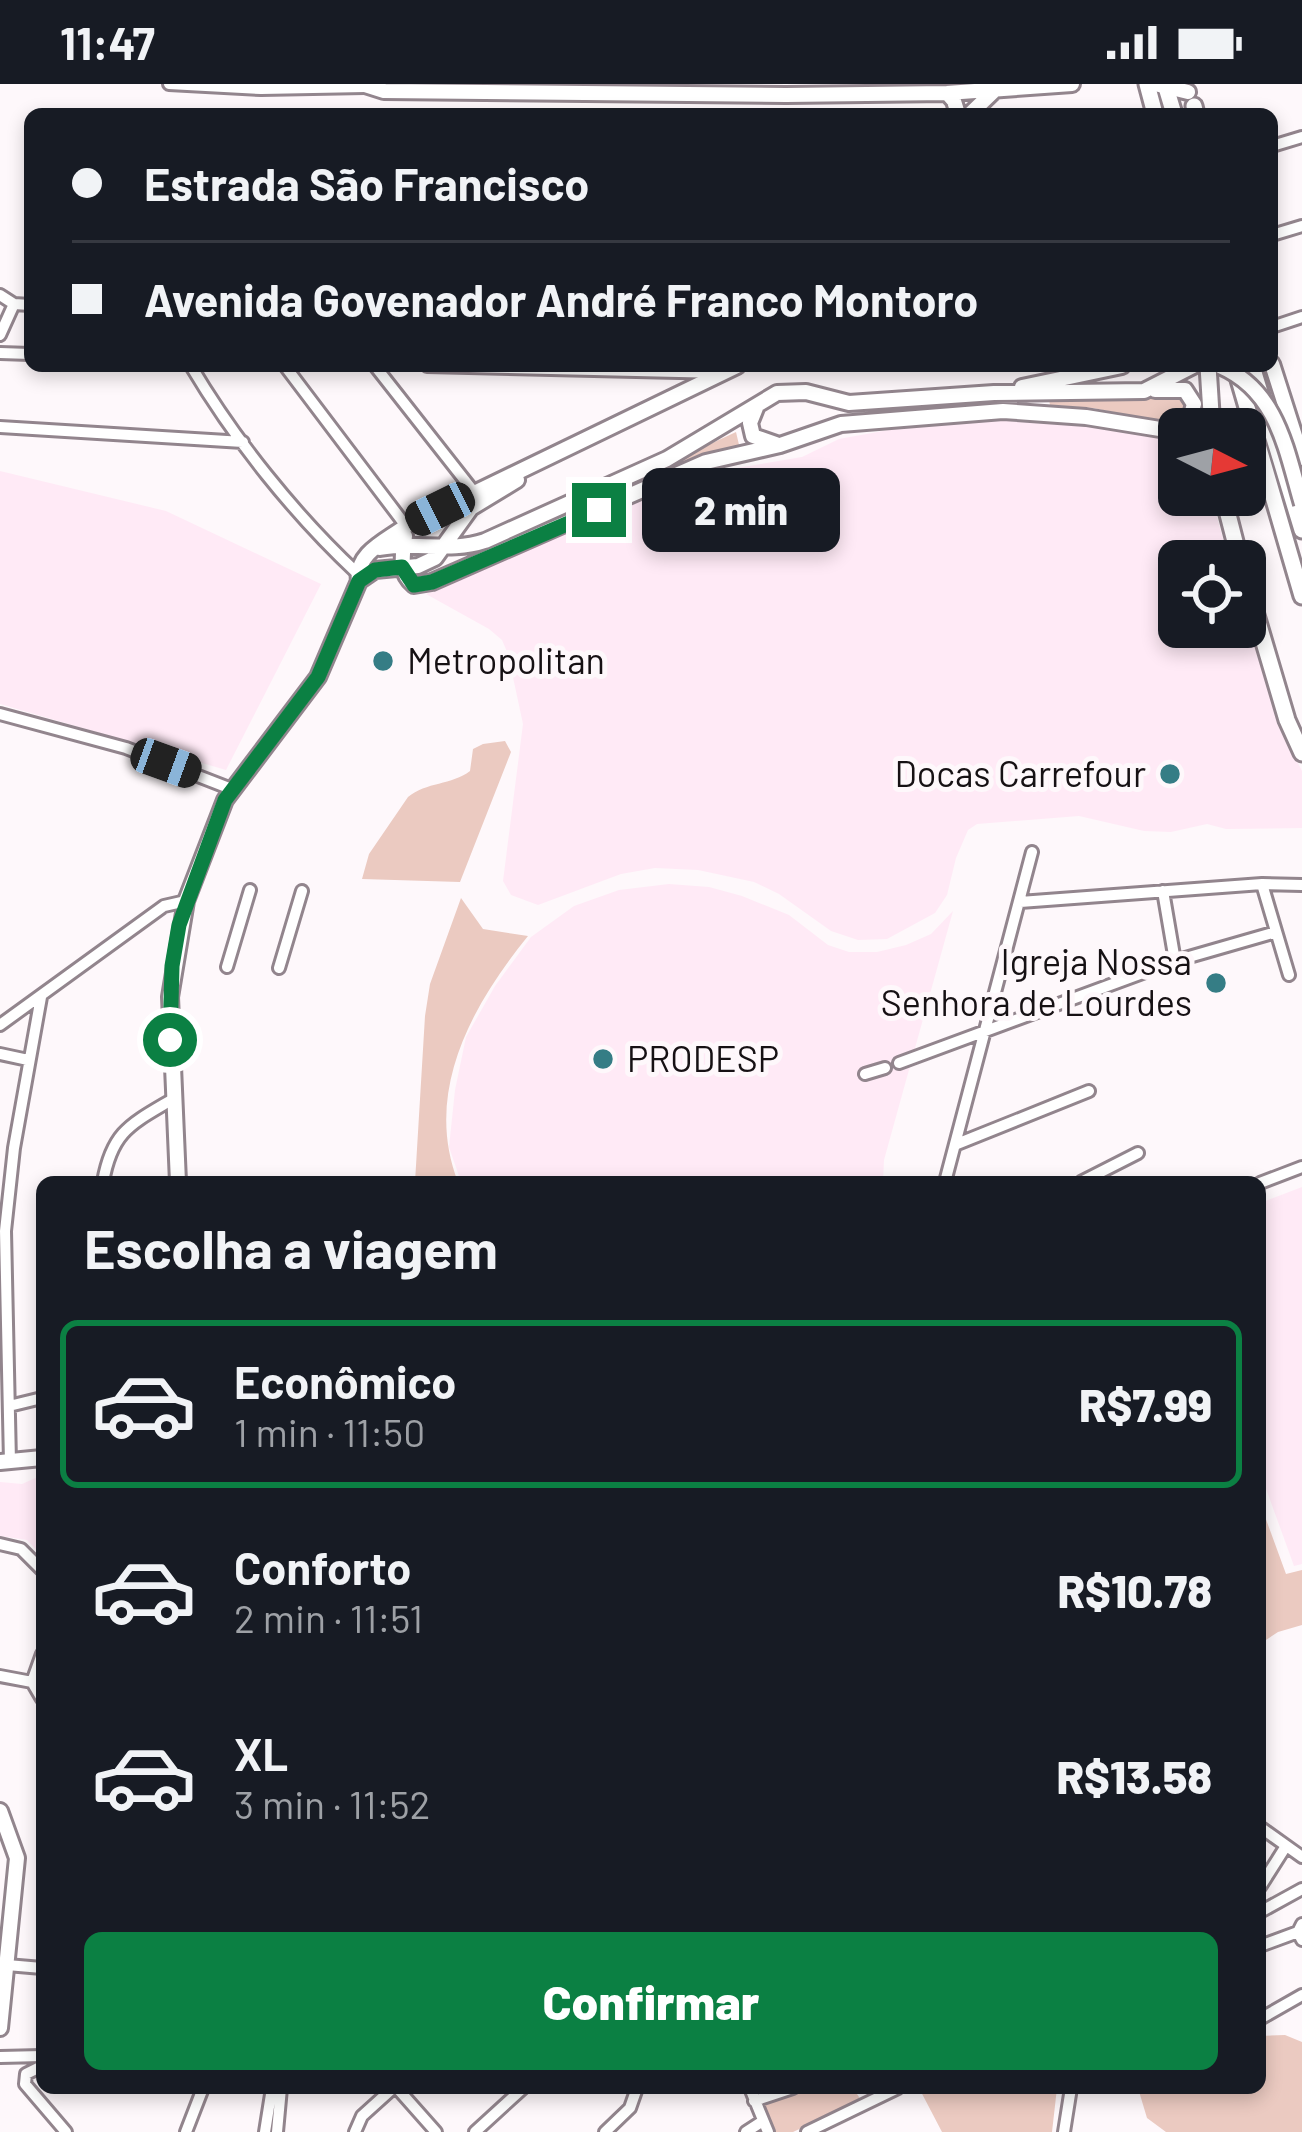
<!DOCTYPE html>
<html lang="pt">
<head>
<meta charset="utf-8">
<style>
  body { margin:0; font-family:Barlow,sans-serif; background:#242831; color:#f1f3f6; height:100vh; display:flex; flex-direction:column; font-size:45px; white-space:nowrap }
  * { box-sizing:border-box; margin:0 }
  p { font-size:39px; color:#9ea1a6 }
  .icon { flex:none; width:66px; height:66px; fill:none; stroke:currentColor; stroke-width:2; stroke-linecap:round; stroke-linejoin:round }
  .map { position:relative; flex:1; overflow:hidden }
  .side { position:absolute; left:36px; top:1092px; width:1230px; height:918px; display:flex; flex-direction:column; background:#171b24; border-radius:18px; box-shadow:0 6px 18px #0003 }
  .side>* { flex:none }
  .hud { position:absolute; left:24px; top:24px; width:1254px; height:264px; border-radius:18px; box-shadow:0 6px 18px #0003; display:grid; align-content:center; height:264px; padding:0 48px; background:#171b24 }
  .needle { width:78px; rotate:96deg }
  .controls { position:absolute; left:1158px; top:324px; display:grid; gap:24px }
  .controls a { display:grid; place-items:center; width:108px; height:108px; border-radius:18px; background:#171b24; box-shadow:0 6px 18px #0003; font-size:60px }
  .end { position:absolute; width:54px; height:54px; margin:-27px; border:15px solid #0b8043; background:#fff; box-shadow:0 0 0 6px #fff }
  .from { border-radius:50% }
  .bubble { position:absolute; height:84px; border-radius:18px; background:#171b24; box-shadow:0 6px 18px #0003; font-size:39px; font-weight:800; line-height:84px; text-align:center }
  .car { position:absolute; width:36px; height:72px; margin:-36px -18px; border-radius:15px; box-shadow:0 0 9px 3px #0007; background:linear-gradient(#222 24%,#8ab4d8 0 40%,#222 0 76%,#8ab4d8 0 86%,#222 0) }
  .hud b { display:flex; align-items:center; gap:42px; height:114px; font-size:45px }
  .hud b+b { border-top:3px solid #363941 }
  .hud i { width:30px; height:30px; background:#f1f3f6 }
  ul { padding:0; list-style:none }
  li { display:flex; align-items:center; gap:36px; height:168px; margin:0 24px 18px; padding:0 24px; border:6px solid transparent; border-radius:18px }
  li div { flex:1 }
  li b { display:block; font-size:45px }
  li em { font-style:normal; font-weight:800 }
  li.current { border-color:#0b8043 }
  li>.icon { width:108px; height:108px; stroke-width:1.5 }
  h2 { padding:0 48px; font-size:54px; line-height:144px }
  .button { display:flex; gap:24px; margin-top:auto; padding:24px 48px }
  .button a { flex:1; height:138px; border-radius:18px; background:#0b8043; color:#fff; font-size:48px; font-weight:800; line-height:138px; text-align:center }
  .status { display:flex; justify-content:space-between; align-items:center; height:84px; padding:0 60px; background:#171b24; direction:ltr }
  .status svg { height:33px; fill:currentColor }
  .map>svg:first-child { display:block }
</style>
</head>
<body>
<div class="status"><b>11:47</b><svg viewBox="0 0 49 12"><path d="M0 12V9h3v3zM5 12V6h3v6zM10 12V3h3v9zM15 12V0h3v12zM26 1h20v11H26zM47 4h2v5h-2z"/></svg></div>
<div class="map">
<svg width="1302" height="2048" viewBox="0 0 1302 2048">
  <rect width="100%" height="100%" fill="#fef8fb"/>
  <path fill="#ffeaf6" d="M974 336H1054L1165 353 1179 360V411H1211L1229 477H1179V543H1245V534L1284 651 1302 687V744L1226 745 1207 740 1171 748 1144 747 1079 732 977 740 968 746 956 774 947 811 935 829 887 855 858 856 831 847 779 810 754 798 698 786 655 784 621 790 538 821 511 811 503 797 523 640 508 570 502 556 489 545 426 510 659 407 725 386 802 373 839 355 921 340Z
    M0 387 166 427 321 500 226 686 0 620Z
    M669 800 709 803 742 812 789 831 828 861 849 868H877L906 861 931 850 953 827 884 1076 883 1098H461L449 1063 455 1006 466 953 495 902 531 853 574 822 619 806Z
    M1302 1103V1480L1294 1482 1260 1388V1119Z
    M42 1391V1472L27 1456 0 1452V1398L22 1400Z"/>
  <path fill="#ebcac1" d="M1173 310 1184 319 1182 338 1167 339 1093 324 1050 321 1049 316Z
    M736 348 740 365 465 478 467 473Z
    M505 657 511 668 460 798 362 795 369 770 408 713C426 698 452 701 470 687L473 665 483 660Z
    M461 814 483 845 528 852C472 921 423 1008 458 1098H415L425 932 430 900Z
    M1260 1419 1286 1490 1302 1486V1541L1278 1548 1260 1560Z
    M1285 1951 1302 1958V2048H1166L1147 2034 1138 2004H1260V1952Z
    M804 2004H853L861 2016 793 2048H774L760 2020Z
    M919 2004H1057L1052 2048H942Z"/>
  <g fill="none" stroke-linecap="round" stroke-linejoin="round">
    <g stroke="#92858d" stroke-width="16">
      <path id="minor" d="M169 0 261 5 365 3
        M1272 62 1302 53
        M1272 151 1302 142
        M0 211 14 220 30 221
        M1272 243 1302 233
        M0 251 14 220
        M0 269 30 270
        M191 282C235 356 294 430 357 489H364
        M285 282 406 442
        M375 282 474 408
        M427 282 722 289
        M0 343 243 358
        M0 630 126 664 234 706
        M1262 800 1289 891
        M1163 807 1175 877
        M1020 818 1262 800 1302 801
        M227 883 250 806
        M279 884 302 807
        M0 941 164 822 186 817
        M0 970 28 976
        M899 979 1175 877 1276 848
        M865 990 885 984
        M957 1060 1089 1007
        M103 1098C112 1047 131 1040 173 1015
        M945 1098 1032 768
        M1081 1098 1138 1069
        M1260 1099 1302 1083
        M9 1322 42 1314
        M10 1378 5 1147 14 1064 41 913
        M0 1460 21 1465 42 1486
        M0 1592 32 1598 42 1615
        M32 1598 42 1570
        M1260 1743 1302 1773
        M1260 1803 1286 1762
        M1260 1828 1302 1805
        M1302 1840 1298 1848 1302 1856
        M1260 1862 1298 1848
        M7 1881 42 1884
        M1260 1935 1302 1911
        M0 1973 42 1972
        M42 1982 26 1990 25 2000 66 2048
        M397 2004 436 2048
        M750 2004 768 2048
        M754 2017 793 2004
        M186 2048 203 2004
        M265 2048 272 2004
        M277 2048 281 2004
        M355 2048 362 2032 393 2004
        M475 2048 523 2004
        M605 2048 630 2024 637 2004
        M746 2048 763 2037
        M807 2048 898 2004
        M1064 2048 1071 2004"/>
    </g>
    <g stroke="#92858d" stroke-width="20">
      <path id="major" d="M362 0 384 7 786 11 947 9 1072 0
        M1155 0 1188 8
        M947 9 954 17 958 30
        M970 30 996 5
        M1272 280 1302 374
        M1022 303 1122 282
        M1155 306H1185L1194 320 1189 338 1166 346
        M756 324 750 339 753 352 776 360
        M405 452C403 470 398 488 414 501L432 498 706 378 780 361 841 340 1003 327 1086 333 1166 346 1179 352
        M380 464C415 457 450 469 485 457L667 375 777 309 806 308 849 319 994 309 1144 307 1193 282
        M359 497 375 486 418 482 435 474 471 424 517 396
        M178 1098 170 913 186 817 225 716 318 593 359 497C355 469 386 457 406 442L737 282
        M0 1378 42 1374
        M0 1727 17 1774 0 1944"/>
    </g>
    <g stroke="#92858d" stroke-width="21">
      <path id="highway" d="M1147 0 1155 30
        M1165 0 1174 30
        M1194 22 1196 30
        M1208 282 1212 345
        M1235 282 1302 512
        M1252 282 1302 446
        M1223 411 1240 477
        M1245 494 1287 636 1302 669"/>
    </g>
    <use href="#minor" stroke="#fff" stroke-width="10"/>
    <use href="#major" stroke="#fff" stroke-width="14"/>
    <use href="#highway" stroke="#fff" stroke-width="15"/>
    <g stroke="#92858d" stroke-width="20" stroke-linecap="butt">
      <path id="major-bridge" d="M1220 282C1278 307 1286 366 1302 420"/>
    </g>
    <use href="#major-bridge" stroke="#fff" stroke-width="14"/>
  </g>
  <g fill="none" stroke-linecap="round" stroke-linejoin="round">
    <path stroke="#0b8043" stroke-width="15" d="M170 956 172 882 179 841 225 716 318 593 359 497 375 486 402 483 414 501 432 498 599 426"/>
  </g>
  <g fill="#357d85" stroke="#fef8fb" stroke-width="4.5">
    <circle cx="383" cy="577" r="12"/>
    <circle cx="1170" cy="690" r="12"/>
    <circle cx="1216" cy="899" r="12"/>
    <circle cx="603" cy="975" r="12"/>
  </g>
  <g text-anchor="middle" stroke-width="10" stroke-linejoin="round" paint-order="stroke">
    <g font-size="36" fill="#161114" stroke="#fef8fb" text-anchor="start">
      <text x="407" y="590">Metropolitan</text>
      <text x="1146" y="703" text-anchor="end">Docas Carrefour</text>
      <text x="1192" y="891" text-anchor="end">Igreja Nossa<tspan x="1192" dy="41">Senhora de Lourdes</tspan></text>
      <text x="627" y="988">PRODESP</text>
    </g>
  </g>
</svg>
<div class="controls">
<a><svg class="needle" viewBox="-14 -14 28 28"><path d="M0-13l5 13h-10z" fill="#e53935"/><path d="M0 13l5-13h-10z" fill="#9ea1a6"/></svg></a>
<a><svg class="icon" aria-label="locate" viewBox="0 0 24 24"><circle cx="12" cy="12" r="6"/><path d="M12 2v4M12 18v4M2 12h4M18 12h4"/></svg></a>
</div>
<i class="end from" style="left:170px;top:956px"></i>
<i class="end" style="left:599px;top:426px"></i>
<div class="bubble" style="left:642px;top:384px;width:198px">2 min</div>
<i class="car" style="left:440px;top:425px;rotate:244deg"></i>
<i class="car" style="left:166px;top:679px;rotate:110deg"></i>
<div class="hud">
<b><i class="from"></i>Estrada São Francisco</b>
<b><i></i>Avenida Govenador André Franco Montoro</b>
</div>
<section class="side">
<h2>Escolha a viagem</h2>
<ul>
<li class="current"><svg class="icon" aria-label="car" viewBox="0 0 24 24"><path d="M5 17H2v-5l4-1 3-4h7l3 4 3 1v5h-3M9 17h6M6 11h13"/><circle cx="7" cy="17" r="2"/><circle cx="17" cy="17" r="2"/></svg><div><b>Econômico</b><p>1 min · 11:50</p></div><em>R$7.99</em></li>
<li><svg class="icon" aria-label="car" viewBox="0 0 24 24"><path d="M5 17H2v-5l4-1 3-4h7l3 4 3 1v5h-3M9 17h6M6 11h13"/><circle cx="7" cy="17" r="2"/><circle cx="17" cy="17" r="2"/></svg><div><b>Conforto</b><p>2 min · 11:51</p></div><em>R$10.78</em></li>
<li><svg class="icon" aria-label="car" viewBox="0 0 24 24"><path d="M5 17H2v-5l4-1 3-4h7l3 4 3 1v5h-3M9 17h6M6 11h13"/><circle cx="7" cy="17" r="2"/><circle cx="17" cy="17" r="2"/></svg><div><b>XL</b><p>3 min · 11:52</p></div><em>R$13.58</em></li>
</ul>
<div class="button"><a>Confirmar</a></div>
</section>
</div>
</body>
</html>
